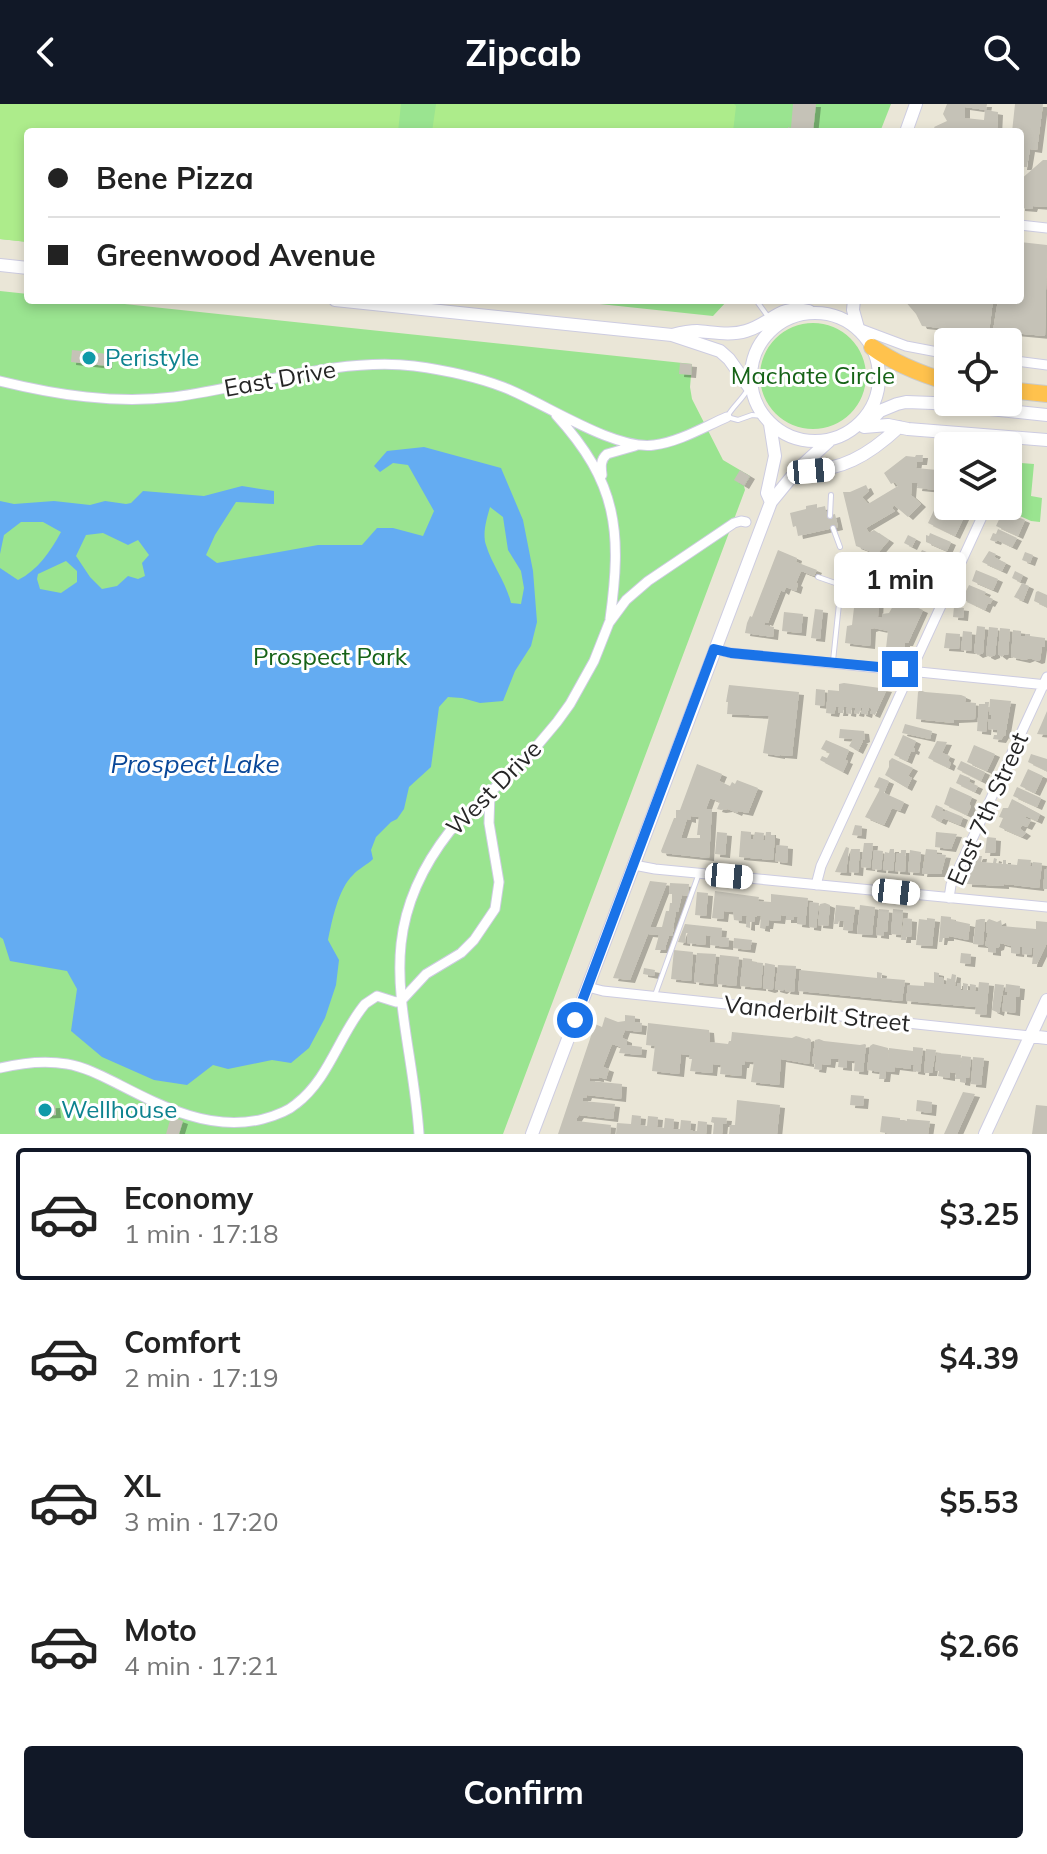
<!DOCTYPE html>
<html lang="en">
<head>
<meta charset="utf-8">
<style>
  body { margin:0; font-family:Mulish,sans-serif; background:#f6f6f6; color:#222; height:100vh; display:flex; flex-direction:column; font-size:30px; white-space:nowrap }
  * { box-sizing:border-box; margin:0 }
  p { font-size:26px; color:#767676 }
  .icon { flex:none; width:44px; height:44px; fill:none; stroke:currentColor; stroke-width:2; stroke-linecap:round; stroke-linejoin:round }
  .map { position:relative; height:1030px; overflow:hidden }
  .side { display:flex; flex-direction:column; background:#fff; flex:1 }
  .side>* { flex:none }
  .hud { position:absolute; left:24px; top:24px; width:1000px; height:176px; border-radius:8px; box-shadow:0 4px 12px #0003; display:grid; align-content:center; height:176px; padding:0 24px; background:#fff }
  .buttons { position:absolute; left:934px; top:224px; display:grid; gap:16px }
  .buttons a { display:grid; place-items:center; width:88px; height:88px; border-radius:8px; background:#fff; box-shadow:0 4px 12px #0003; font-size:40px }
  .end { position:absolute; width:36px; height:36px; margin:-18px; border:10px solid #1a73e8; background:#fff; box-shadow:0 0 0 4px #fff }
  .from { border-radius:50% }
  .bubble { position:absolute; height:56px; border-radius:8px; background:#fff; box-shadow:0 4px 12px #0003; font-size:26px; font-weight:700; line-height:56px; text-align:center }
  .car { position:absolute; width:24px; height:48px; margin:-24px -12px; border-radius:10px; box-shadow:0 0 6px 2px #0007; background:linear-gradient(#fff 24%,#345 0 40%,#fff 0 76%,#345 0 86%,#fff 0) }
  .hud b { display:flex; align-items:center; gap:28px; height:76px; font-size:30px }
  .hud b+b { border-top:2px solid #e0e0e0 }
  .hud i { width:20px; height:20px; background:#222 }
  ul { padding:14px 0 0; list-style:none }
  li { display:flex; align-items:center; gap:24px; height:132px; margin:0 16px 12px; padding:0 8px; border:4px solid transparent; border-radius:8px }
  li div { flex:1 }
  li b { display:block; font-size:30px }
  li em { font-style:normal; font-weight:700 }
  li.current { border-color:#111827 }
  li>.icon { width:72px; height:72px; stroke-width:1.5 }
  .action { display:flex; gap:16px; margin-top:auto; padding:16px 24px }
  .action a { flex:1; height:92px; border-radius:8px; background:#111827; color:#fff; font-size:32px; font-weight:700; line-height:92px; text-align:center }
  header { display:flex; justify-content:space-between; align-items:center; height:104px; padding:0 24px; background:#111827; color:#fff; font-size:36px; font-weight:700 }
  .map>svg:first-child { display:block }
</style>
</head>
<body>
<header><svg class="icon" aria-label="back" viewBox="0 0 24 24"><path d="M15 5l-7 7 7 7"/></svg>Zipcab<svg class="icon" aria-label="search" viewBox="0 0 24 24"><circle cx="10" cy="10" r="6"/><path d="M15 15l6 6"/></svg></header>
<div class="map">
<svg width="1047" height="1030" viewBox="0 0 1047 1030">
  <defs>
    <filter id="shadow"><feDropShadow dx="5" dy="3" stdDeviation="0" flood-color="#0004"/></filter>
  </defs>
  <rect width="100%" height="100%" fill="#eae6d7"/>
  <path fill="#9ae490" d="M0 0H891L880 28H28V138L0 135Z
    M0 187 28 190V196H87L692 260 690 283 692 295 723 356 750 372 744 382 745 386 503 1030H0Z
    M562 196H728L713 212Z
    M760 272a53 53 0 1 1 106 0a53 53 0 1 1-106 0Z
    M1021 359 1034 360 1031 392 1042 394 1040 418 1031 417 1000 403 1008 402V386Z"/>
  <path fill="#adec8b" d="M0 0H401L398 28H28V138L0 135Z
    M436 0H734L736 2 733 28H432Z"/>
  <path fill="#64acf2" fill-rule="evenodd" d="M424 343 501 364 523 416 533 467 537 518 531 542 515 567 503 597 480 599 462 594 448 593 439 603 431 663 409 683 404 705 397 715 391 718 376 733 371 746 373 755C367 761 358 765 353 771 338 785 332 817 328 836L339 856 336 881 325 914 309 944 291 959 272 956 228 965 213 961 187 981 154 976 102 953 71 927 77 885 67 867 10 857 3 835 0 833V464L18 476C38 466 50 448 61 428L43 418H21L4 431 0 450V397L14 400 54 397 90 401 105 397 126 400 131 399 143 387 204 392 242 382 274 387V400L236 398 215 431 206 451 217 459 318 441H362L377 424H393L423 432 434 407 408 361 393 359 380 368 374 362 387 347ZM490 403 503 413 508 446 521 467 524 484 521 500 511 499C506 478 492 461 486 441 482 429 487 414 490 403ZM103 429 128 441 138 436 149 451 142 459 145 472 138 475 128 472 117 482 102 485 90 473 76 452 86 431ZM66 457 77 467V478L61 489 40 485 37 475 38 470Z"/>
  <path fill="#c5c2b7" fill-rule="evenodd" filter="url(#shadow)" d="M793 0H816L813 28H787L788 23 791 24Z
    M947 0H987L986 6 965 3V14L984 16 985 6 998 8 997 28H937L934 23 947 17 943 10Z
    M1015 0H1043L1037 46 1030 45 1027 63H1022L1023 55H1020V28H1012Z
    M1043 56H1047V103L1033 102 1032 105 1020 104V76Z
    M1020 138 1047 141 1045 232 993 227 998 196H1020Z
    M904 196H993L989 229 922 222 916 210Z
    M72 246 108 250 107 262 71 258Z
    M680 259 692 260 691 271 679 270Z
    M916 351H923L922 358H917L916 364 948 367V387L917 384 918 379H912L911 391 921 400 908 413 894 401 892 404 895 407 866 424 869 429 874 426 889 436 877 450 856 442 843 388H850L866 381 869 387 862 393 868 400 898 382 895 378 891 380 884 369 906 352 915 353Z
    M740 366 750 372 744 382 734 376Z
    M817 400V404L825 402 827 412 835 410 838 423 798 432 796 422 793 423 790 409 806 405V402Z
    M936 402 951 409 953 406 965 411 955 432 928 419Z
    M1003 407 1025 416 1018 432 996 422Z
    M998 425 1017 434 1012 443 997 436 996 438 990 436 993 429 996 430Z
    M930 429 951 438 947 447 926 438V431L929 432Z
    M908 431 916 435 912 443 904 439Z
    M778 446 797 454 796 458 817 466 814 472 801 467 796 479 798 480 796 487 786 483 784 488 781 486 768 519 765 518 764 521 774 523 773 533 745 529 747 519 750 512 752 513Z
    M922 446 943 455 939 464 918 454Z
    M989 447 996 450 994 453 1006 459 1002 467 982 458Z
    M1025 448 1033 451 1030 459 1022 456Z
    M903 462 912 466 914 463 935 473 931 482 900 468Z
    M976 466 998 475 993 486 972 477Z
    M1015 467 1023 471 1020 478 1012 474Z
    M902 476 907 478 906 480 925 489 921 498 902 489 903 487 898 485Z
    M1022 479 1029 482 1023 497 1014 493Z
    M969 481 986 488 984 491 993 495 990 500 988 499 985 506 962 495Z
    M864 486 879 490 878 513 882 514V510L889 509 897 495 923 506 908 539H905V546L886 544 888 527 874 524 871 525 870 542 845 539 847 522 852 521 855 495 862 496Z
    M1038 487 1047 491V503L1034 497 1036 488Z
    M954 503 964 504 963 514 953 513Z
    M815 505 823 506 820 535 811 534Z
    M784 508 803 510 801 529 782 527Z
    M977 522 985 523 983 549 978 551 974 548Z
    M989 523 998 524 995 551 990 553 986 551Z
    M1000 524 1010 525 1008 551H1004L1002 553 998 550Z
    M1013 526 1021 527V532H1025V530H1030V532L1045 534V543H1042L1040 556 1037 557 1030 554 1025 556 1011 553Z
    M963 527 972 528 971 547 961 546Z
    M946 529 960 530 959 545 944 544Z
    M844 579 887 585 875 611 870 609 872 605 869 603 867 611 861 609 863 604H861L859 610 854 609 856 604 852 603 851 610 846 609 847 603H844L843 609H838L839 603H836L834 610 826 609 828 586 839 587V580Z
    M729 581 799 588 792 652 780 651V652L763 649 769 612 727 610 728 598H726Z
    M816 585 825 586 824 602 815 601Z
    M920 586 925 588 961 591 966 593 965 598 976 599 975 615 954 616V619L916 615 918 588Z
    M990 595 1011 597 1005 632 1004 631 1001 636 993 635 994 631H997V626L988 625V615H991V611L989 610Z
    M985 598H989L986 628 977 627 979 600H985Z
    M1047 607V631L1037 630 1041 621Z
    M905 620 932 627 930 635 902 629Z
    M840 625 864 627 865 635 861 637H863L858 647 849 642 853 635 839 634Z
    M903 631 916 637 913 644 915 645 914 648 911 647 907 657 894 651Z
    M826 636 849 646 845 656 848 657 843 668 820 656 822 652 827 654 830 649 821 645Z
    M937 637 947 638 942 649 950 652 948 657 951 659 949 664 928 654Z
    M974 641 995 650 987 667 967 658Z
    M1031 650 1047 655V667L1028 658Z
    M892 654 913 664 908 672 912 674 907 684 885 671 889 663V657Z
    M961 657 985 668 981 677 957 665Z
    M697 660 722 670 719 677 730 682 732 678 735 680 737 676 758 684 748 709 738 707 737 709 728 705 721 706 717 705 720 698 710 694 706 705H712L709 754 662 749 661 747 674 714H676V706H680ZM691 712 699 713 697 731H700V734H681L687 715 691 716Z
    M1028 665 1043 672 1035 689 1020 682Z
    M960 670 970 674 969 678 978 682 975 688 956 679Z
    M879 673 889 677 884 689 904 698 900 707 892 704 884 721 865 713 880 685 874 683Z
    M950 683 972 693 969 700 971 702 967 711 944 700Z
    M1017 683 1041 694 1037 703 1013 692Z
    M1012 695 1040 710 1037 717 1026 712 1025 714 1031 716 1027 723 1022 721 1020 725 1026 729 1022 733 999 723 1003 714 999 713 1003 704H1008Z
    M936 701 943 704 942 707 945 708 946 706 963 713 960 721 943 714 941 718 931 713Z
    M855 721 862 722 861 732 852 731Z
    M741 727 751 728V735H753L755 728 764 729 763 736H765L766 728H771V731L775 732 773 756 739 753Z
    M717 728 727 729 725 751 715 750Z
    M936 728 957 730 951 745 935 743Z
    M987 733 996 734 995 749H985Z
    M864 739H873L870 764 861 763Z
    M777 741 788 742 787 759 775 757Z
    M846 743 849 744 846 769 835 768Z
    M851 745H860L858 769 849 768Z
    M890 745H894V749H895L893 767 883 766 885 748 889 749Z
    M926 745 937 746V750L946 751 941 770H922Z
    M874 746 883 747 881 766 872 765Z
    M901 746H906L905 768 895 767 897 749H901Z
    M910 746 921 748 919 769 908 768Z
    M978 752H982L981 758 993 759 994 754 997 755 996 759 1003 760V756H1006V760L1017 761 1018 755 1031 756 1030 762H1032L1033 758 1042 759 1039 784 1004 780V782L967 780V773Z
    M1045 765H1047V785H1043Z
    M650 777 667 779 650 823H662L666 807H669L670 799H672V790H669L670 779 689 780 688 792 682 791 678 808H676L673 824H674L672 832H669L666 841 665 846H655L659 831 648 830 630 876 613 874Z
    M715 787 759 793 758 797 771 798V790L808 794 805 821 797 820 798 813H794L793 816H786V812L781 811 780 817 769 816 768 822H765V825L760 824 761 812H757L755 813 754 818H750V824L746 823 747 812H742V817L734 816 733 808 724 807 723 815 712 814Z
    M697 788 708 789 706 812 695 811Z
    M810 798 819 799 816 824 809 823Z
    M825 799 830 801 828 822 818 821 820 800Z
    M836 801 855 803 852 827 843 826 844 817H839L838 820H834Z
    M860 801 875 803 872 831 857 830Z
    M879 805 889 806 887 828H884V832L876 831Z
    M893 805 903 806 901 831 891 830Z
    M941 812 951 813V816L970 820 968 836 949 832V834H943L942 838H939Z
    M904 814 912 815 911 833H906V836H901Z
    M927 814 935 815 932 842 916 841 919 815 927 816Z
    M981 815H985L983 841 973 840 976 816Z
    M989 815 997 818 1001 816 1002 822 1036 825V817L1047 818V839L1037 860H1032L1034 844H1032L1031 851 1022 850V843H1020L1019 850 1011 849V842L1000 839 999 843 996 844V849L988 848V843L985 841 988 829H986L987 817Z
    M685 820 722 824 721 833 729 834 728 843 710 841 711 832 706 831 705 841 687 839 688 829H686L685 839 678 838Z
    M734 834 752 836 750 846 733 844Z
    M674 846 693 848 691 877 671 875Z
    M697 849 716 850 713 880 694 878Z
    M961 849 971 850 970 860 960 859Z
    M720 851 739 853 736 882 717 880Z
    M743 854 752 855V858L763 859 761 884 740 882Z
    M765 859 775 861 773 885 770 886 763 884Z
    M778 861 796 862 794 888 785 887 786 884 782 887 775 885Z
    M644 864 655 866 654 872 643 870Z
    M800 866 877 874V868L882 869 881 874 905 876 902 897 798 887Z
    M934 868 939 869V873L943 874 944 880 946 881 947 874 951 875 952 870 956 871 955 882H957V879H961V886H963V879L968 880 967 886H970V880L976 881 975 887H978L979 878 989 879 986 911 975 910 976 903 906 897 908 881 924 882V878L934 879Z
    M995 880 1004 881 999 909 992 906Z
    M1006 880 1020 882 1019 893H1016L1015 909 1002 907 1004 891H1007L1008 888H1005Z
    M625 911 635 912V918L642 919 641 928 625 926 622 934 627 936V941L642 943 641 951 619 949 621 943 612 940 603 963 609 965 606 975 599 973V975L590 974V977L622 980 621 995 587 991 586 994H583V997L615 1000 613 1015 579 1011 577 1014V1017L611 1021 610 1030H558L595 920 602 923 605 913 618 918 625 917Z
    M648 919 709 926 710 938 728 940 729 937H731L732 928 792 934 796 932 806 935 809 934 811 936 809 960 781 955 779 981 751 978 754 958 745 957 744 961H742L741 972 720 970 721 961 713 960 712 969 690 967 692 955H689L690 951 681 950 679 970 652 967 655 942 646 941Z
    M819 935 824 937 860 941 865 940 866 941 863 968 854 967 855 957 847 956V964L838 963 839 955H831L830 961 822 960 821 966 814 965 815 960H812L815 936Z
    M873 940 888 944V957L889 944 913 947V943L923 944 920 968 913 967 914 961H911V965L895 963 894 968 886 967 885 975H879L880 968 867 966 870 942Z
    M926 945 936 946 932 969H924Z
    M937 949 961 951 959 970 962 952 971 953 969 974H966L965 979 960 978V975H955L956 969 950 968V974L938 972 939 967H935Z
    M973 953 984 954 981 981 971 980Z
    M963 988 975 990 957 1030H944Z
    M851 991 864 992 863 1002 850 1001Z
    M737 996 780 1001 777 1030H729L730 1021H735Z
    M917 996 932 998 931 1009 916 1007Z
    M55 1001 56 1011 35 1012V1002Z
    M1036 1001 1047 1002V1030H1032Z
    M632 1011 641 1012 640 1021 647 1022 648 1012 658 1013 657 1023H660L664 1024 665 1014 674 1015 673 1025H680L681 1016 691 1017 690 1026 693 1027H697L698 1017 707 1018 706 1030H616L617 1019 631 1020Z
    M882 1012 900 1014V1016H904L907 1017V1015L930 1017 928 1030H892L880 1028Z
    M171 1013 183 1017 179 1030H166Z
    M712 1013 727 1014 726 1020H723L722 1030H713L714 1019 711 1018Z"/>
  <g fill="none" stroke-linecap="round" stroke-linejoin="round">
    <g stroke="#cdcce1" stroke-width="6">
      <path id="lane" d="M756 196 769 214
        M748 285C742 296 733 302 727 313L738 316 752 311 763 312
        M830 412 831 391
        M833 424 840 443
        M818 473 841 481 833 557
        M655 891 698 772"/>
    </g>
    <g stroke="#cdcce1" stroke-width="11">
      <path id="street" d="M1020 121 1047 124
        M858 224 906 242 948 250
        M1008 256 1047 261
        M0 277C57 291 115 300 174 293 250 283 338 253 414 262 444 266 474 272 503 283 541 297 614 347 654 341 679 338 704 323 727 313
        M556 311C618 379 622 428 610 515
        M1008 357 1019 334
        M602 371C601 363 600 356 607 350L635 342
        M714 545 731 549 1047 581
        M634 761 655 765 1047 803
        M816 781 821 762 987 402
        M949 794 951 781 1047 573
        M588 883 603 887 1030 932
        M0 964C21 959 45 956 67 960 85 963 102 972 118 980 163 1003 211 1028 263 1015 274 1012 287 1008 296 1000 329 975 339 931 365 900L377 892 396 898 401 897 426 870 461 849 474 836 495 805 499 778 489 719 490 688
        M419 1030C411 912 366 834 450 727L531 649 557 618 570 600 594 557 609 519 626 496 648 477 734 419 741 417 746 418"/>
    </g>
    <g stroke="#cdcce1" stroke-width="14">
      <path id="secondary" d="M906 28 916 0
        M0 161 28 164
        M335 196 672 231C680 229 688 227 697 227 713 228 730 232 746 227 773 219 778 200 809 207
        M854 196 853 206 858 224
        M751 273a64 64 0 1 1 128 0a64 64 0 1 1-128 0Z
        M672 231 720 247 729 255 749 283
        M770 320 775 352 767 389 771 398
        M866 321 880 307 897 300 906 298 933 299 1047 311
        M864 323 888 321 908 325 1047 336
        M798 365C839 370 870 350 899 323
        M1030 932 1047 934
        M532 1030 771 398 798 365 829 337
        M985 1030 1047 896"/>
    </g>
    <g stroke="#cbcbcb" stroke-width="18">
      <path id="highway" d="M872 243C895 260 921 270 948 278
        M1008 286 1047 290"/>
    </g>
    <use href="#lane" stroke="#fff" stroke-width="4"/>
    <use href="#street" stroke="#fff" stroke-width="9"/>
    <use href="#secondary" stroke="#fff" stroke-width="12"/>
    <use href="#highway" stroke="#ffc24d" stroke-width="16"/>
  </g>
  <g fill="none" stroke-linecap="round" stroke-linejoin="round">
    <path stroke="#1a73e8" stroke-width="10" d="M575 916 714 545 731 549 900 565"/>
  </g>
  <g fill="#0f9aa8" stroke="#fff" stroke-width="3">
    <circle cx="89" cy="254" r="8"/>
    <circle cx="45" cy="1006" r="8"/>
  </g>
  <g text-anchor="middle" stroke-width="6" stroke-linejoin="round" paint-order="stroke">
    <g font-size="24" fill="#0d838f" stroke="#fff" text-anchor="start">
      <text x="105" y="262">Peristyle</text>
      <text x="61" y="1014">Wellhouse</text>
    </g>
    <g font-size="24" fill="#166317" stroke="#fff">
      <text x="813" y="280">Machate Circle</text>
      <text x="330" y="561">Prospect Park</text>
    </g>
    <g font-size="24" fill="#262626" stroke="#fff">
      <text transform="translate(280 275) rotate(-10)" y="8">East Drive</text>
      <text transform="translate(494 684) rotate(-45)" y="8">West Drive</text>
      <text transform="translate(988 705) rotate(-66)" y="8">East 7th Street</text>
      <text transform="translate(817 910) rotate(6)" y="8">Vanderbilt Street</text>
    </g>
    <g font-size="26" font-style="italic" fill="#094798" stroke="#fff">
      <text x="195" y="669">Prospect Lake</text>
    </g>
  </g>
</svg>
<div class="buttons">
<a><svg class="icon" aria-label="locate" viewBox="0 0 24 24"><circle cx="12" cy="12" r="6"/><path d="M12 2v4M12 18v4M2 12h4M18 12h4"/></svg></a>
<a><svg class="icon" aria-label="layers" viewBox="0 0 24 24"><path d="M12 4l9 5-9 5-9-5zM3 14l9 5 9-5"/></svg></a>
</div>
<i class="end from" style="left:575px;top:916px"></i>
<i class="end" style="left:900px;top:565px"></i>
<div class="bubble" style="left:834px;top:448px;width:132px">1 min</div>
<i class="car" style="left:811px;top:367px;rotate:85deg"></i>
<i class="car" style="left:729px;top:772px;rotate:95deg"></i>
<i class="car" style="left:896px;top:788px;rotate:96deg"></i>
<div class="hud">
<b><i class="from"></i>Bene Pizza</b>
<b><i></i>Greenwood Avenue</b>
</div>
</div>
<section class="side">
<ul>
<li class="current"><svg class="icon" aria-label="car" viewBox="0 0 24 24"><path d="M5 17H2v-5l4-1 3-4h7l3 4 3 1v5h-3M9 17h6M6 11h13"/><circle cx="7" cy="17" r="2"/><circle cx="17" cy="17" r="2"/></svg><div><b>Economy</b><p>1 min · 17:18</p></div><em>$3.25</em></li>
<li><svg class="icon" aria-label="car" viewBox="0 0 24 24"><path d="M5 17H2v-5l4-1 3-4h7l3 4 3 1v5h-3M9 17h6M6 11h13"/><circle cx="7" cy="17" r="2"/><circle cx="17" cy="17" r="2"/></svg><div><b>Comfort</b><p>2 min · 17:19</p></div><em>$4.39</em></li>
<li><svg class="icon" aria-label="car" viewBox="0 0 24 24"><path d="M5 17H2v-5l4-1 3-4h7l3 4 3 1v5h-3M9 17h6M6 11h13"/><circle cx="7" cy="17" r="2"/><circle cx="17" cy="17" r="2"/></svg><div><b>XL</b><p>3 min · 17:20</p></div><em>$5.53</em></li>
<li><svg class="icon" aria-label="car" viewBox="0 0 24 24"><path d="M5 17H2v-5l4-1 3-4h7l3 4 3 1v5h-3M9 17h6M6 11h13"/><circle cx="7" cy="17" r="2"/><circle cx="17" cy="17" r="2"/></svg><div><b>Moto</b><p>4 min · 17:21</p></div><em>$2.66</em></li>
</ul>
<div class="action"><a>Confirm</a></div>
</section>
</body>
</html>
